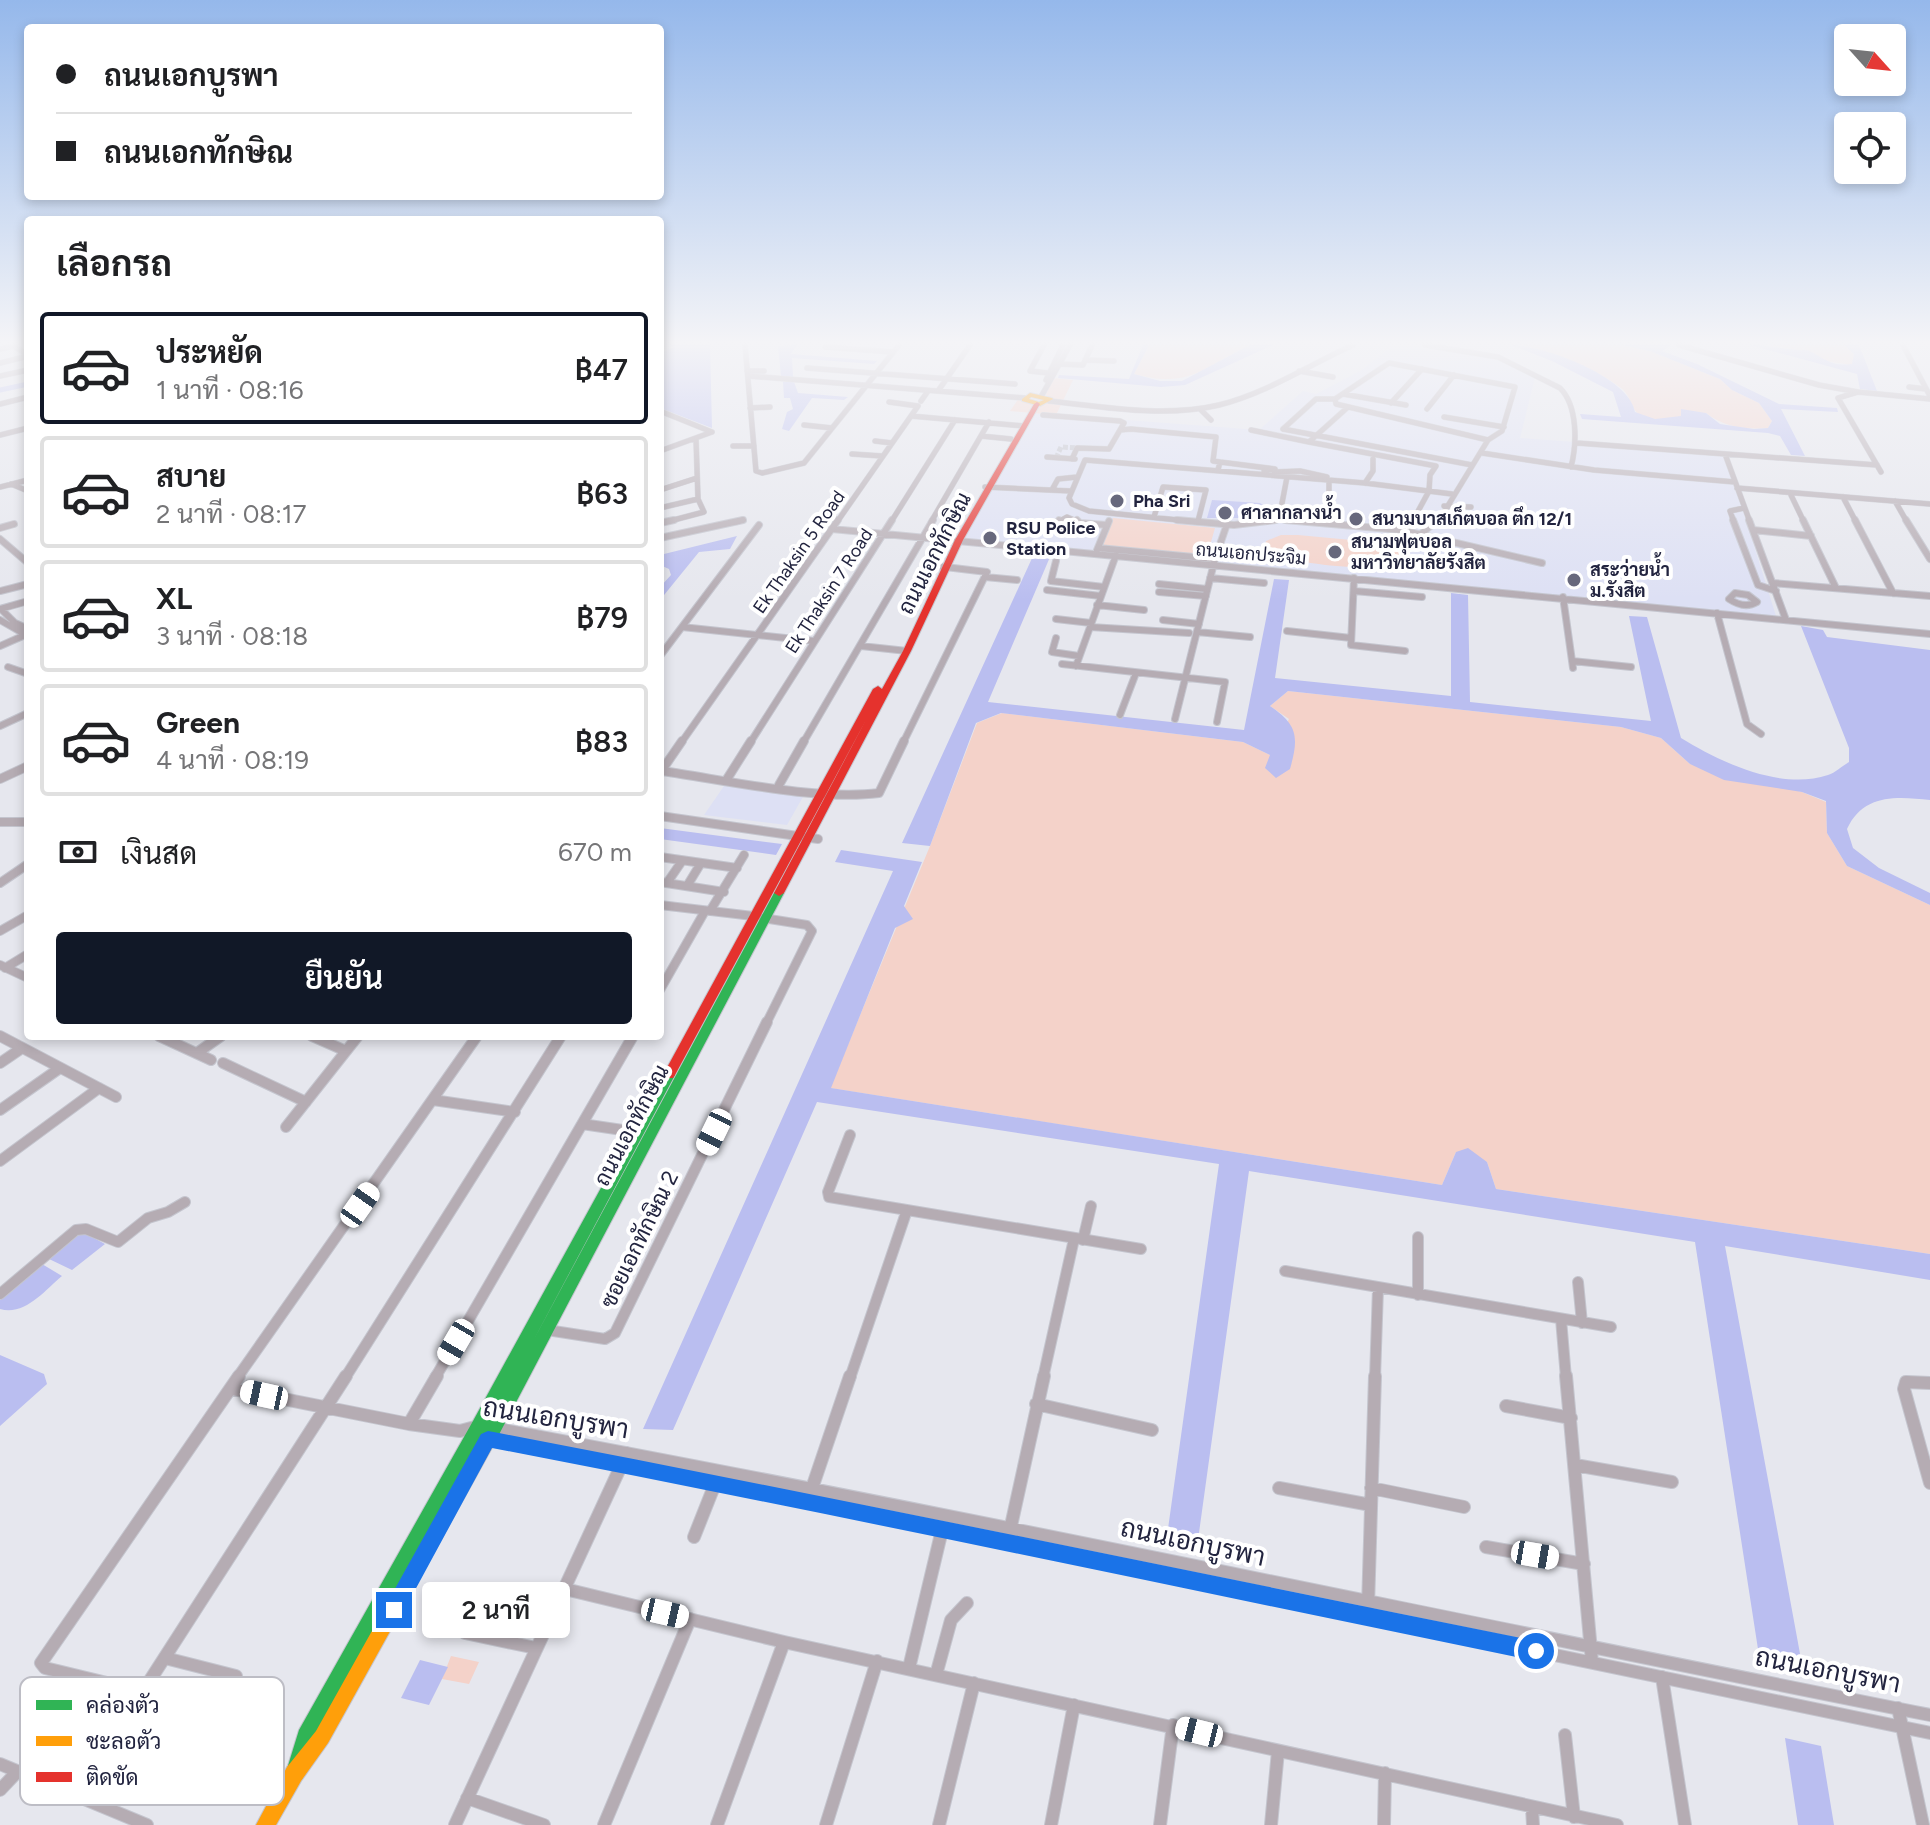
<!DOCTYPE html>
<html lang="th">
<head>
<meta charset="utf-8">
<style>
  body { margin:0; font-family:Figtree,Sarabun,sans-serif; background:#f6f6f6; color:#202124; height:100vh; display:flex; flex-direction:column; font-size:30px; white-space:nowrap }
  * { box-sizing:border-box; margin:0 }
  p { font-size:26px; color:#757577 }
  .icon { flex:none; width:44px; height:44px; fill:none; stroke:currentColor; stroke-width:2; stroke-linecap:round; stroke-linejoin:round }
  .map { position:relative; flex:1; overflow:hidden }
  .drawer { position:absolute; left:24px; top:216px; width:640px; height:824px; display:flex; flex-direction:column; background:#fff; border-radius:8px; box-shadow:0 4px 12px #0003 }
  .drawer>* { flex:none }
  .hud { position:absolute; left:24px; top:24px; width:640px; height:176px; border-radius:8px; box-shadow:0 4px 12px #0003; display:grid; align-content:center; height:176px; padding:0 32px; background:#fff }
  .needle { width:52px; rotate:117deg }
  .controls { position:absolute; left:1834px; top:24px; display:grid; gap:16px }
  .controls a { display:grid; place-items:center; width:72px; height:72px; border-radius:8px; background:#fff; box-shadow:0 4px 12px #0003; font-size:40px }
  .end { position:absolute; width:36px; height:36px; margin:-18px; border:10px solid #1a73e8; background:#fff; box-shadow:0 0 0 4px #fff }
  .from { border-radius:50% }
  .bubble { position:absolute; height:56px; border-radius:8px; background:#fff; box-shadow:0 4px 12px #0003; font-size:26px; font-weight:600; line-height:56px; text-align:center }
  .car { position:absolute; width:24px; height:48px; margin:-24px -12px; border-radius:10px; box-shadow:0 0 6px 2px #0007; background:linear-gradient(#fff 24%,#345 0 40%,#fff 0 76%,#345 0 86%,#fff 0) }
  .hud b { display:flex; align-items:center; gap:28px; height:76px; font-size:30px }
  .hud b+b { border-top:2px solid #e0e0e0 }
  .hud i { width:20px; height:20px; background:#202124 }
  ul { padding:0; list-style:none }
  li { display:flex; align-items:center; gap:24px; height:112px; margin:0 16px 12px; padding:0 16px; border:4px solid #e0e0e0; border-radius:8px }
  li div { flex:1 }
  li b { display:block; font-size:30px }
  li em { font-style:normal; font-weight:600 }
  li.active { border-color:#111827 }
  li>.icon { width:72px; height:72px; stroke-width:1.5 }
  h2 { padding:0 32px; font-size:36px; line-height:96px }
  .pay { display:flex; align-items:center; gap:20px; height:88px; padding:0 32px; font-size:30px }
  .pay p { margin-inline-start:auto }
  .action { display:flex; gap:16px; margin-top:auto; padding:16px 32px }
  .action a { flex:1; height:92px; border-radius:8px; background:#111827; color:#fff; font-size:32px; font-weight:600; line-height:92px; text-align:center }
  .map>svg:first-child { display:block }
</style>
</head>
<body>
<div class="map">
<svg width="1930" height="1825" viewBox="0 0 1930 1825">
  <rect width="100%" height="100%" fill="#e6e7ee"/>
  <path fill="#dde0f4" d="M1394 345H1428L1491 355 1536 373 1520 438 1725 453 1776 616 965 540 977 500 1021 425 1033 413 1259 430 1303 391 1316 394 1362 370Z
    M724 786 804 795 787 825 704 815Z"/>
  <path fill="#f4d2c9" d="M1149 345H1250C1201 368 1190 389 1134 374Z
    M1523 345H1622L1650 351 1720 379 1732 390 1759 403 1772 421 1768 428C1745 430 1724 427 1706 413 1687 415 1663 424 1644 417 1630 412 1632 396 1621 388 1592 366 1557 354 1523 345Z
    M1767 345H1844L1854 354 1852 365 1819 360 1814 353Z
    M1052 378 1073 380 1056 415 1010 411 1019 398 1039 404 1053 400 1045 394Z
    M1113 518 1215 528 1207 556 1103 546Z
    M1298 535 1383 543 1399 549 1404 559C1389 576 1280 564 1264 548L1266 541 1281 535Z
    M1288 691 1621 727 1661 738 1690 764 1802 792 1826 802 1827 833 1847 866 1930 905V1254L1496 1189 1487 1162 1456 1152 1442 1185 830 1088 930 846 977 723 1002 713 1243 742 1270 755 1289 719 1270 706Z
    M451 1656 479 1662 469 1684 442 1679Z"/>
  <path fill="#babef0" d="M669 345H710L712 428 660 408V353L675 347Z
    M797 345 791 354 877 361 874 364 792 358 793 377 781 376 778 346Z
    M1143 345H1149L1134 374 1160 381H1182L1250 345H1273L1185 385 1161 387 1058 378 1059 375 1129 379Z
    M1511 345C1543 345 1630 377 1635 412L1655 419 1681 416V409L1706 413 1720 424 1754 429 1768 428 1772 421 1759 403 1732 390 1720 379 1650 351 1622 345H1671L1662 351 1697 364 1779 404 1837 408 1838 412 1781 409 1805 456 1791 455 1780 436 1768 433 1582 419 1580 414 1621 417 1613 392 1552 361Z
    M1750 345C1770 345 1788 350 1807 350 1824 357 1829 367 1852 364L1854 354 1844 345H1859L1877 391 1860 389 1857 374Z
    M783 382H794L798 393 848 397 844 400 812 398 789 431 782 429 787 412 793 409 790 398H784Z
    M1212 500 1260 503 1268 508 1250 518H1207Z
    M737 536 730 549 699 552 660 600V587L671 575 669 569 660 565V555Z
    M1033 556 1050 557 988 702 1244 730 1274 579 1289 580 1275 678 1451 696V593L1468 595 1470 702 1651 721 1629 616 1647 617 1681 738C1720 762 1781 791 1828 775 1835 773 1842 766 1849 762V748L1801 626 1823 630 1827 637 1930 650V800C1896 796 1863 794 1847 829L1853 848 1879 868 1930 893V905L1847 866 1827 833 1826 801 1802 792 1724 780 1690 764 1661 738 1621 727 1288 691 1270 706C1298 725 1299 737 1290 769L1276 778 1265 768 1270 755 1243 742 1001 713 976 723 930 846 902 843Z
    M660 828 782 844 776 855 660 839Z
    M841 850 922 862 904 906 913 919 895 928 831 1088 1442 1185 1456 1152 1468 1148 1487 1162 1496 1189 1930 1254V1280L1725 1246 1803 1670 1760 1662 1695 1242 1249 1171 1198 1540 1167 1536 1219 1164 817 1102 673 1430 643 1429 893 871 835 862Z
    M83 1232 105 1244 72 1270 47 1258 73 1236Z
    M42 1264 62 1276C44 1291 25 1316 0 1309V1300Z
    M0 1355 44 1374 47 1384 0 1426Z
    M420 1660 448 1667 429 1705 401 1698Z
    M1785 1738 1821 1746 1834 1825H1798Z"/>
  <g fill="none" stroke-linecap="round" stroke-linejoin="round">
    <path stroke="#babef0" stroke-width="5" d="M0 390 28 384"/>
    <path stroke="#bfc0cb" stroke-width="5" stroke-dasharray="5 2" stroke-linecap="butt" d="M1056 458 1061 447 1077 448"/>
    <g stroke="#c4c5ce" stroke-width="6">
      <path id="street-far4" d="M12 345 28 355
        M745 345 756 471 762 473 804 463 899 345
        M1044 345 1030 371 1048 373
        M1425 345 1498 357 1560 388C1578 406 1577 444 1571 467
        M1679 345 1819 385 1858 392
        M1903 345 1930 396
        M825 347 893 352
        M0 349 14 346
        M1085 360 1114 361
        M0 363 28 356
        M1389 363 1515 387 1502 431 1488 440 1336 404 1335 399Z
        M1058 364 1083 365 1092 345
        M807 368 1015 384
        M747 371H764
        M1299 371 1333 377
        M0 376 28 370
        M748 376 1025 398
        M1046 380 1063 345
        M1909 387 1926 389
        M938 391 970 345
        M1343 394 1406 405
        M1042 395 1070 345
        M921 401 928 391
        M1049 401C1105 407 1164 418 1219 405 1267 393 1309 365 1353 345
        M1391 403 1422 369
        M0 404 28 397
        M750 408 770 407
        M1200 409 1211 420
        M1427 409 1454 375
        M660 411 712 432
        M1043 415 1120 421 1124 423 1120 430
        M911 416 1024 426
        M1444 417 1504 427
        M804 425 832 428
        M1283 429 1472 465
        M1283 429 1316 399H1335
        M1251 430 1309 442 1348 407
        M0 435 28 428
        M981 436 1011 439
        M875 441 892 443
        M1309 442 1436 466 1430 475 1429 491 1416 515 1433 522
        M1577 443 1877 465
        M733 446H754
        M660 451 712 432
        M1482 453 1594 470 1735 482
        M852 454 882 456
        M1725 454 1750 522
        M1047 457 1075 459
        M1072 459 1077 448 1109 449 1120 430 1131 429 1216 437 1213 461 1220 462 1218 470
        M1220 462 1275 469 1264 471
        M1274 472 1300 471 1327 477
        M1881 472 1838 398 1858 392 1930 399
        M1329 480V522
        M1365 483 1373 471V459
        M11 484 28 491
        M0 487 28 480
        M985 487 1071 491
        M1737 488 1930 504
        M660 490 697 478
        M1056 490 1053 488 1058 479 1077 477
        M1790 493 1804 522
        M1843 497 1856 522
        M1895 501 1907 522
        M1444 506 1471 507
        M660 508 698 499
        M1154 517 1163 487 1206 490 1198 521
        M1279 519 1287 477
        M666 522 704 512 698 499 696 439
        M736 522 743 520
        M837 522 918 406 889 402
        M891 522 955 420
        M931 522 989 422
        M1058 522 1067 517 1079 522
        M1198 522 1089 511 1072 504 1069 498 1085 460 1365 483 1452 494
        M1267 522 1279 519 1307 522
        M1438 522 1488 440
        M1734 522 1730 511 1744 508"/>
    </g>
    <g stroke="#c4c5ce" stroke-width="8">
      <path id="street-far3" d="M1059 520 1057 526 1069 528 1080 523
        M1077 520 1080 523
        M1177 520 1234 525 1276 520
        M1285 520 1401 530 1542 563
        M1329 520V523
        M1428 520 1437 523
        M1733 520 1758 585 1776 591
        M1749 520 1786 620
        M1803 520 1836 588
        M1855 520 1893 593
        M1906 520 1930 559
        M660 523 674 520
        M1080 523 1107 525
        M0 528 14 524
        M832 529 1930 634
        M1753 530 1811 536
        M1422 533 1438 520
        M660 538 743 520
        M0 539 28 563
        M1098 548 1215 559
        M1097 550 1109 521
        M1056 561 1051 581 1104 587
        M985 577 1017 580
        M1210 578 1264 583
        M1354 578 1351 645 1405 651
        M1773 583 1930 596
        M1159 584 1207 589
        M1047 590 1101 596
        M0 591 28 584
        M1354 591 1422 597
        M1159 592 1206 596
        M1735 593 1748 595 1757 602C1747 608 1738 605 1729 599Z
        M1563 597 1573 668
        M1097 605 1144 610
        M0 609 28 601
        M1 609 15 623 28 629
        M1717 613 1747 724 1761 734
        M1056 619 1091 623
        M0 620 28 636
        M1163 620 1199 624
        M682 627 814 641
        M1090 627 1189 633
        M1287 631 1351 638
        M1197 632 1250 637
        M1056 638 1052 652 1079 656
        M0 646 25 635
        M861 646 907 651
        M660 656 759 525
        M1572 661 1631 667
        M1062 664 1225 682 1217 722
        M1076 666 1116 555
        M8 667 28 674
        M1120 715 1136 673
        M1175 719 1215 559 1227 524
        M0 726 28 713
        M681 743 838 520
        M750 743 892 520
        M803 743 933 520
        M903 743 987 572 937 566"/>
    </g>
    <g stroke="#c4c5ce" stroke-width="10">
      <path id="street-far2" d="M662 771C725 780 817 801 879 793L904 741
        M660 773 682 741
        M0 779 28 766
        M727 779 751 741
        M779 785 804 741
        M660 816 818 839
        M0 822H28
        M660 857 737 868
        M660 882 724 892
        M0 883 28 864
        M667 883 682 861
        M687 886 701 863
        M660 905 753 916
        M710 911 744 855
        M763 918 807 925 812 931 766 1024
        M0 931 28 915
        M0 965 28 978
        M5 968 28 954
        M660 990 705 911"/>
    </g>
    <g stroke="#c4c5ce" stroke-width="12">
      <path id="street-far1" d="M0 1036 116 1097
        M159 1036 211 1060
        M312 1036 346 1051
        M197 1053 221 1036
        M0 1063 22 1048
        M223 1063 306 1102
        M433 1100 515 1112
        M0 1110 60 1068
        M582 1124 636 1132
        M286 1127 358 1036
        M850 1135 828 1192 829 1197 1141 1249
        M0 1161 99 1088
        M1418 1237V1295
        M1083 1240 1091 1206
        M1285 1271 1611 1327
        M1578 1282 1582 1323
        M0 1294 76 1230 86 1229 118 1242 148 1218 168 1212 185 1202
        M1561 1319 1566 1378
        M547 1330 605 1339 615 1333 767 1022
        M237 1378 477 1036
        M345 1378 561 1036
        M435 1378 633 1036
        M850 1378 907 1210
        M1043 1378 1074 1239
        M1375 1378 1378 1288"/>
    </g>
    <g stroke="#c4c5ce" stroke-width="14">
      <path id="street" d="M1566 1376 1592 1662
        M1930 1383 1906 1382 1904 1389 1930 1483
        M233 1389 409 1424 460 1431 479 1426
        M1036 1404 1152 1430
        M1506 1406 1571 1418
        M409 1424 437 1376
        M493 1428C973 1517 1451 1620 1930 1715
        M485 1439 808 1500 1930 1733
        M1575 1465 1672 1482
        M1279 1488 1371 1505
        M1371 1488 1464 1507
        M808 1500 850 1376
        M694 1537 715 1484
        M1007 1544 1044 1376
        M1486 1547 1584 1564
        M565 1589 784 1642 1617 1825
        M475 1602 466 1621 465 1633 536 1648
        M1368 1607 1375 1376
        M165 1658 236 1676
        M909 1668 942 1530
        M936 1675 951 1620 967 1603
        M1662 1677 1685 1825
        M144 1692 45 1668 41 1663 239 1376
        M1898 1708 1923 1825
        M1565 1735 1574 1817
        M0 1764 147 1825
        M96 1764 346 1376
        M0 1790 18 1771
        M467 1798 544 1825
        M1532 1808 1533 1825
        M455 1825 627 1453
        M604 1825 690 1619
        M717 1825 784 1642
        M826 1825 877 1661
        M939 1825 974 1683
        M1051 1825 1074 1705
        M1160 1825 1173 1725
        M1271 1825 1278 1751
        M1384 1825 1385 1773"/>
    </g>
    <g stroke="#c4c5ce" stroke-width="2">
      <path id="fast" d="M779 890 784 893 494 1444 488 1446 482 1444 480 1439 482 1435 313 1739 302 1779 295 1781 288 1779 286 1772 299 1730 473 1421 663 1075 665 1072H673L675 1075 532 1343 774 893Z"/>
    </g>
    <g stroke="#c4c5ce" stroke-width="2">
      <path id="slow" d="M1030 393 1052 398 1053 399 1040 406 1022 401V399ZM1031 397 1044 400 1039 402 1029 399Z
        M488 1432 494 1434 496 1439 494 1444 328 1743 301 1781 276 1825H256L287 1767 316 1731 482 1434Z"/>
    </g>
    <g stroke="#c4c5ce" stroke-width="2">
      <path id="jam" d="M1037 402 1040 404 963 540 911 651 784 893 779 896 774 893 867 718 675 1075 673 1078H665L663 1075 873 689 878 686 882 689 903 651 955 540 1034 404Z"/>
    </g>
    <use href="#street-far4" stroke="#b5acb3" stroke-width="5"/>
    <use href="#street-far3" stroke="#b5acb3" stroke-width="6"/>
    <use href="#street-far2" stroke="#b5acb3" stroke-width="8"/>
    <use href="#street-far1" stroke="#b5acb3" stroke-width="10"/>
    <use href="#street" stroke="#b5acb3" stroke-width="12"/>
    <use href="#fast" fill="#30b455" fill-rule="evenodd"/>
    <use href="#slow" fill="#ff9f0a" fill-rule="evenodd"/>
    <use href="#jam" fill="#e5322d" fill-rule="evenodd"/>
  </g>
  <linearGradient id="sky" x2="0" y2="1"><stop stop-color="#95b8eb"/><stop offset="0.57" stop-color="#f4f4f7"/><stop offset="1" stop-color="#f4f4f7" stop-opacity="0"/></linearGradient>
  <rect width="1930" height="600" fill="url(#sky)"/>
  <path fill="#1a73e8" d="M488 1431C838 1498 1187 1571 1536 1641L1544 1644 1547 1651 1544 1658 1536 1661C1188 1590 841 1515 492 1448L401 1616 394 1619 387 1616 384 1610 387 1603 481 1434Z"/>
  <g fill="#67687c" stroke="#fff" stroke-width="3">
    <circle cx="1117" cy="501" r="8"/>
    <circle cx="1225" cy="513" r="8"/>
    <circle cx="1356" cy="519" r="8"/>
    <circle cx="990" cy="538" r="8"/>
    <circle cx="1335" cy="552" r="8"/>
    <circle cx="1574" cy="580" r="8"/>
  </g>
  <g text-anchor="middle" stroke-width="8" stroke-linejoin="round" paint-order="stroke">
    <g font-size="18" font-weight="bold" fill="#22243f" stroke="#fff" text-anchor="start">
      <text x="1133" y="507">Pha Sri</text>
      <text x="1241" y="519">ศาลากลางน้ำ</text>
      <text x="1372" y="525">สนามบาสเก็ตบอล ตึก 12/1</text>
      <text x="1006" y="534">RSU Police<tspan x="1006" dy="21">Station</tspan></text>
      <text x="1351" y="548">สนามฟุตบอล<tspan x="1351" dy="21">มหาวิทยาลัยรังสิต</tspan></text>
      <text x="1590" y="576">สระว่ายน้ำ<tspan x="1590" dy="21">ม.รังสิต</tspan></text>
    </g>
    <g font-size="18" fill="#22243f" stroke="#fff">
      <text transform="translate(799 552) rotate(-55)" y="6">Ek Thaksin 5 Road</text>
      <text transform="translate(1251 554) rotate(5)" y="6">ถนนเอกประจิม</text>
      <text transform="translate(829 591) rotate(-57)" y="6">Ek Thaksin 7 Road</text>
    </g>
    <g font-size="22" fill="#22243f" stroke="#fff">
      <text transform="translate(934 553) rotate(-63)" y="8">ถนนเอกทักษิณ</text>
      <text transform="translate(631 1125) rotate(-62)" y="8">ถนนเอกทักษิณ</text>
      <text transform="translate(639 1239) rotate(-64)" y="8">ซอยเอกทักษิณ 2</text>
    </g>
    <g font-size="26" fill="#22243f" stroke="#fff">
      <text transform="translate(556 1418) rotate(9)" y="9">ถนนเอกบูรพา</text>
      <text transform="translate(1193 1542) rotate(12)" y="9">ถนนเอกบูรพา</text>
      <text transform="translate(1828 1670) rotate(11)" y="9">ถนนเอกบูรพา</text>
    </g>
  </g>
  <rect x="20" y="1677" width="264" height="128" rx="12" fill="#fff" stroke="#bdbdc5" stroke-width="2"/>
  <rect x="36" y="1700" width="36" height="10" fill="#30b455"/>
  <rect x="36" y="1736" width="36" height="10" fill="#ff9f0a"/>
  <rect x="36" y="1772" width="36" height="10" fill="#e5322d"/>
  <g font-size="22" fill="#22243f">
    <text x="86" y="1713">คล่องตัว</text>
    <text x="86" y="1749">ชะลอตัว</text>
    <text x="86" y="1785">ติดขัด</text>
  </g>
</svg>
<div class="controls">
<a><svg class="needle" viewBox="-14 -14 28 28"><path d="M0-13l5 13h-10z" fill="#e53935"/><path d="M0 13l5-13h-10z" fill="#757577"/></svg></a>
<a><svg class="icon" aria-label="locate" viewBox="0 0 24 24"><circle cx="12" cy="12" r="6"/><path d="M12 2v4M12 18v4M2 12h4M18 12h4"/></svg></a>
</div>
<i class="end from" style="left:1536px;top:1651px"></i>
<i class="end" style="left:394px;top:1610px"></i>
<div class="bubble" style="left:422px;top:1582px;width:148px">2 นาที</div>
<i class="car" style="left:714px;top:1132px;rotate:206deg"></i>
<i class="car" style="left:360px;top:1205px;rotate:35deg"></i>
<i class="car" style="left:456px;top:1342px;rotate:210deg"></i>
<i class="car" style="left:264px;top:1395px;rotate:282deg"></i>
<i class="car" style="left:1535px;top:1555px;rotate:100deg"></i>
<i class="car" style="left:665px;top:1613px;rotate:103deg"></i>
<i class="car" style="left:1199px;top:1732px;rotate:284deg"></i>
<div class="hud">
<b><i class="from"></i>ถนนเอกบูรพา</b>
<b><i></i>ถนนเอกทักษิณ</b>
</div>
<section class="drawer">
<h2>เลือกรถ</h2>
<ul>
<li class="active"><svg class="icon" aria-label="car" viewBox="0 0 24 24"><path d="M5 17H2v-5l4-1 3-4h7l3 4 3 1v5h-3M9 17h6M6 11h13"/><circle cx="7" cy="17" r="2"/><circle cx="17" cy="17" r="2"/></svg><div><b>ประหยัด</b><p>1 นาที · 08:16</p></div><em>฿47</em></li>
<li><svg class="icon" aria-label="car" viewBox="0 0 24 24"><path d="M5 17H2v-5l4-1 3-4h7l3 4 3 1v5h-3M9 17h6M6 11h13"/><circle cx="7" cy="17" r="2"/><circle cx="17" cy="17" r="2"/></svg><div><b>สบาย</b><p>2 นาที · 08:17</p></div><em>฿63</em></li>
<li><svg class="icon" aria-label="car" viewBox="0 0 24 24"><path d="M5 17H2v-5l4-1 3-4h7l3 4 3 1v5h-3M9 17h6M6 11h13"/><circle cx="7" cy="17" r="2"/><circle cx="17" cy="17" r="2"/></svg><div><b>XL</b><p>3 นาที · 08:18</p></div><em>฿79</em></li>
<li><svg class="icon" aria-label="car" viewBox="0 0 24 24"><path d="M5 17H2v-5l4-1 3-4h7l3 4 3 1v5h-3M9 17h6M6 11h13"/><circle cx="7" cy="17" r="2"/><circle cx="17" cy="17" r="2"/></svg><div><b>Green</b><p>4 นาที · 08:19</p></div><em>฿83</em></li>
</ul>
<div class="pay"><svg class="icon" aria-label="cash" viewBox="0 0 24 24"><path d="M3 7h18v10H3z"/><circle cx="12" cy="12" r="2"/></svg>เงินสด<p>670 m</p></div>
<div class="action"><a>ยืนยัน</a></div>
</section>
</div>
</body>
</html>
